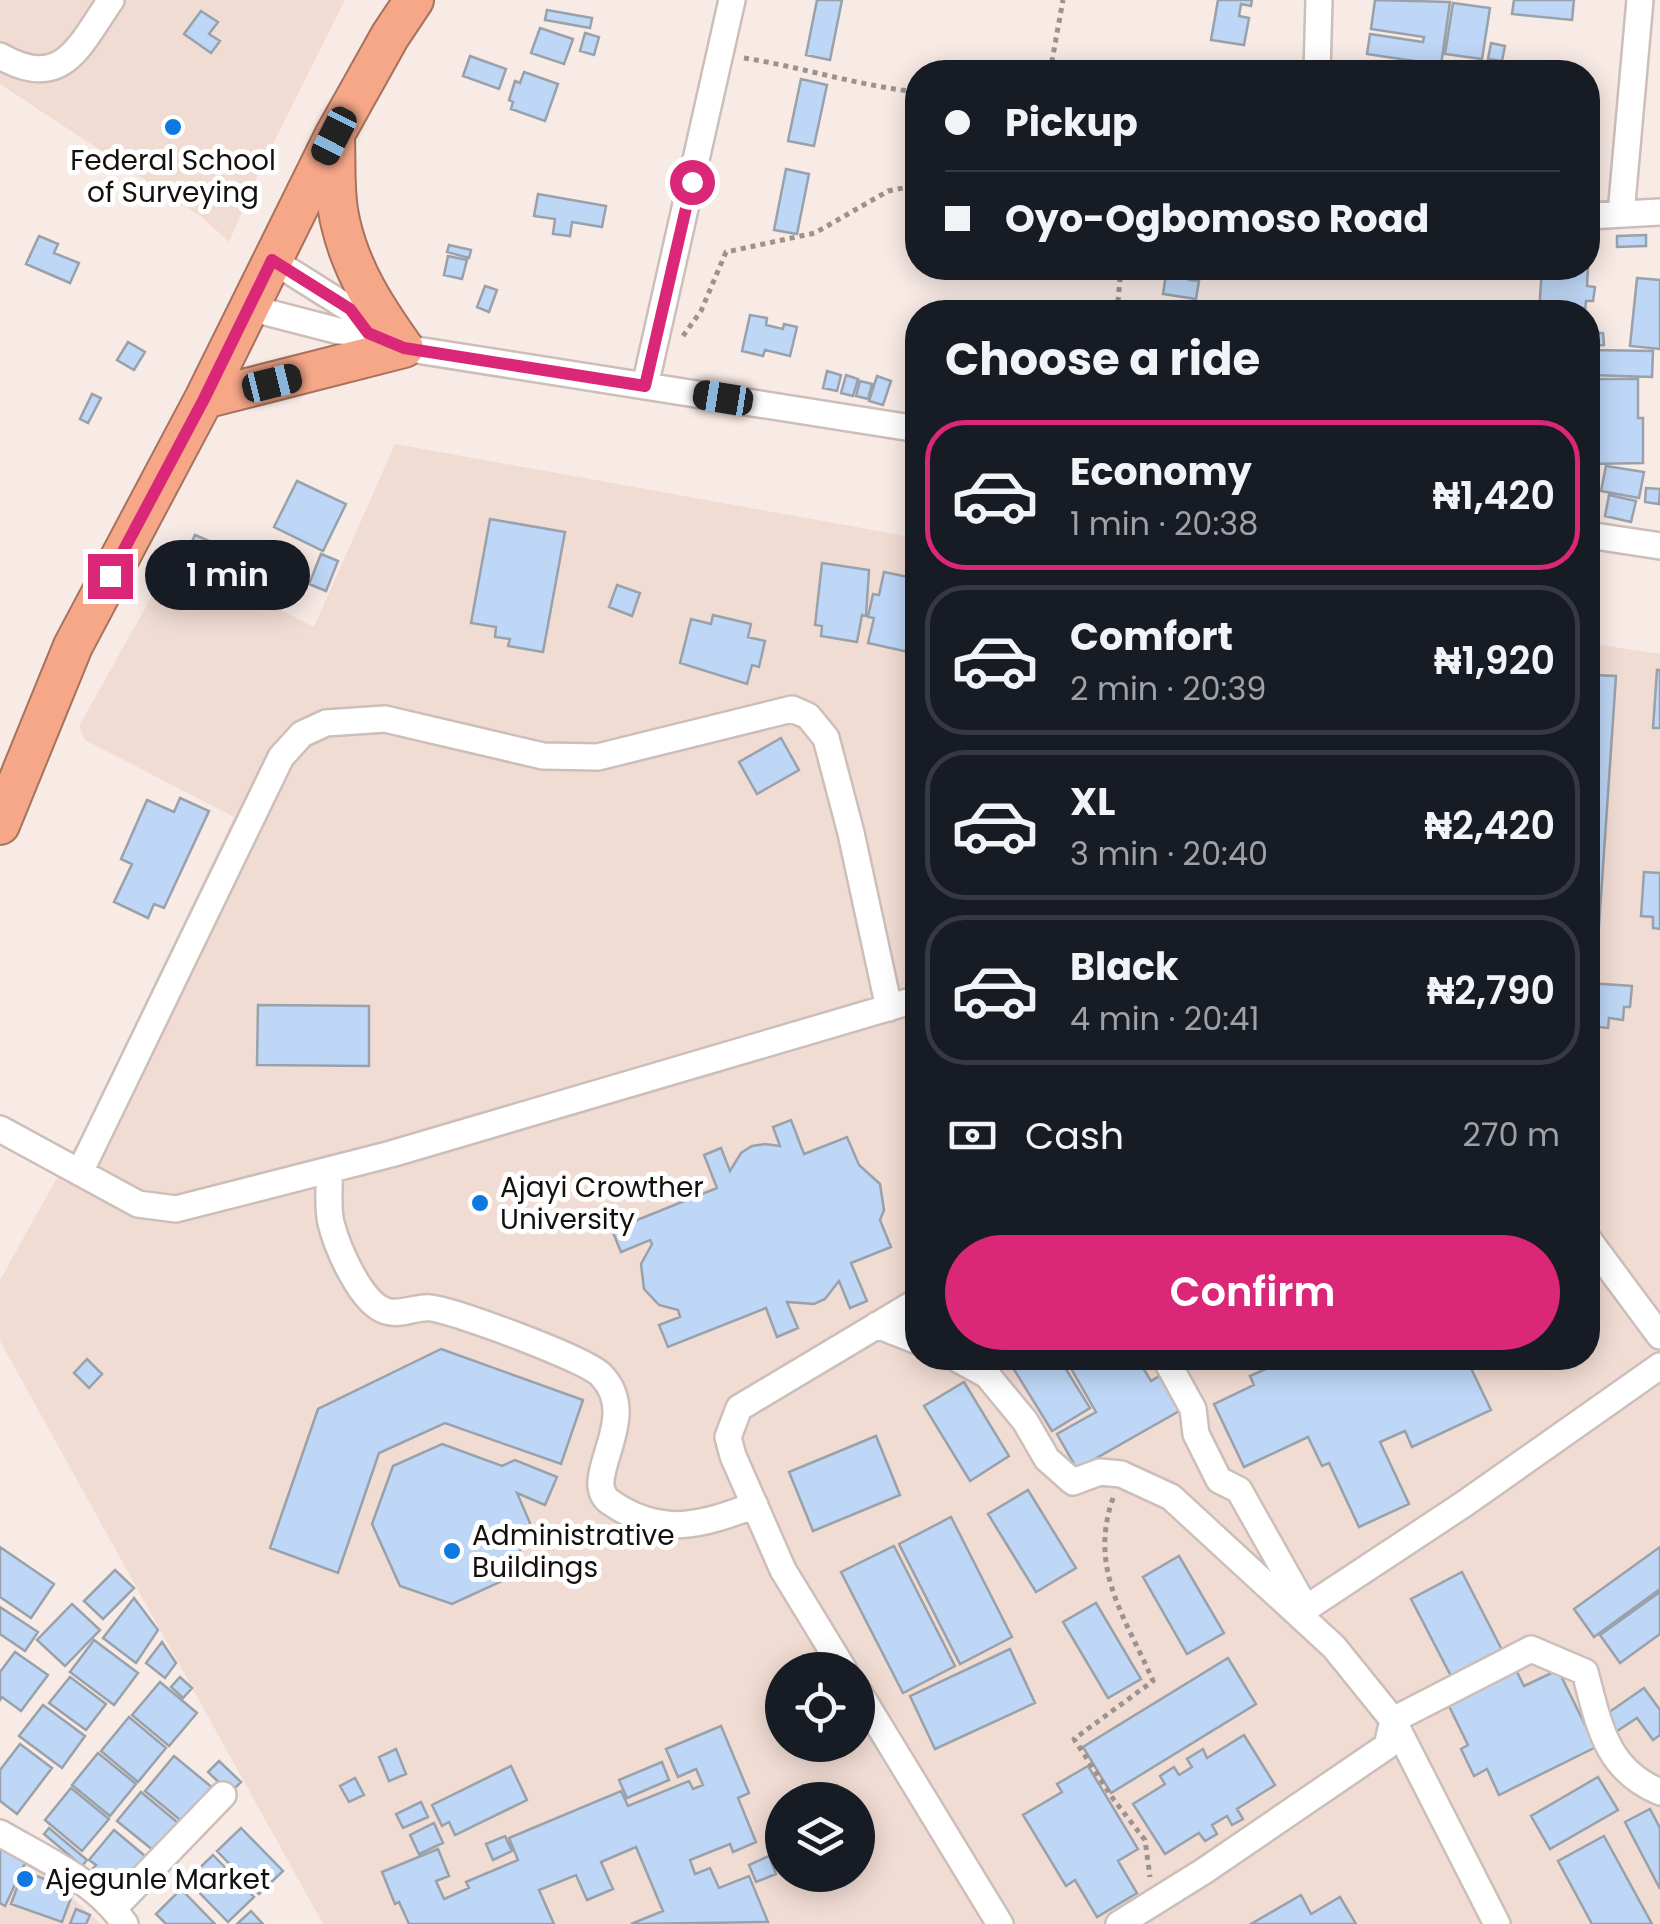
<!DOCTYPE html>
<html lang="en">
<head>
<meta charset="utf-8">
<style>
  body { margin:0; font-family:Poppins,sans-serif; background:#242831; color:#f1f3f6; height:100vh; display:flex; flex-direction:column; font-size:38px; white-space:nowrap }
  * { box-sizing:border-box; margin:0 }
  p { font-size:32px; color:#9ea1a6 }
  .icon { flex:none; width:55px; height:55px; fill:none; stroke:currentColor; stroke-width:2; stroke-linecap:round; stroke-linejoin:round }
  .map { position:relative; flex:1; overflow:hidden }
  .sheet { position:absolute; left:905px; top:300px; width:695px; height:1070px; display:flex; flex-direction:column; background:#171b24; border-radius:40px; box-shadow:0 5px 25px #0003 }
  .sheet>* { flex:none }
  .top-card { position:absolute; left:905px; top:60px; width:695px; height:220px; border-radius:40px; box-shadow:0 5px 25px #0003; display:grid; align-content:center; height:220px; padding:0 40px; background:#171b24 }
  .buttons { position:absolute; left:765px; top:1652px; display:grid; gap:20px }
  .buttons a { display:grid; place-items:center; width:110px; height:110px; border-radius:50%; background:#171b24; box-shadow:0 5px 25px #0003; font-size:50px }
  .end { position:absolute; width:45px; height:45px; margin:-22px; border:12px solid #db2777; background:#fff; box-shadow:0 0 0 5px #fff }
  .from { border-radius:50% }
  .bubble { position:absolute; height:70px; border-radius:35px; background:#171b24; box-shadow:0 5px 25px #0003; font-size:32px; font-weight:600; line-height:70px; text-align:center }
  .car { position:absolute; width:30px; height:60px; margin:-30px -15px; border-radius:12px; box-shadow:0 0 8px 2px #0007; background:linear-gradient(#222 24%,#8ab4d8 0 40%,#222 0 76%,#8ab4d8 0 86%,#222 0) }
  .top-card b { display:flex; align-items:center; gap:35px; height:95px; font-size:38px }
  .top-card b+b { border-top:2px solid #363941 }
  .top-card i { width:25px; height:25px; background:#f1f3f6 }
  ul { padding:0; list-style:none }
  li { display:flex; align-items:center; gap:30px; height:150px; margin:0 20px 15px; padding:0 20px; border:5px solid #363941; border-radius:40px }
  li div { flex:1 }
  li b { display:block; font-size:38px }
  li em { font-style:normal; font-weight:600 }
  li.selected { border-color:#db2777 }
  li>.icon { width:90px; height:90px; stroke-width:1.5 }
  h2 { padding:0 40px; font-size:45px; line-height:120px }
  .pay { display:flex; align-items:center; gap:25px; height:110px; padding:0 40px; font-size:38px }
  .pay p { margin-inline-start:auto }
  .primary-button { display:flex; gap:20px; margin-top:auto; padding:20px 40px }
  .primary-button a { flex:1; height:115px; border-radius:60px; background:#db2777; color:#fff; font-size:40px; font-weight:600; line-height:115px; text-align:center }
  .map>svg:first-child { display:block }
</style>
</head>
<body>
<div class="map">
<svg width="1660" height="1924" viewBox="0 0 1660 1924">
  <rect width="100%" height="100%" fill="#f8eae5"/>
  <path fill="#f1dcd3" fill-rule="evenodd" d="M0 0H345L260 170 229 242 203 218 0 84Z
    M395 444 917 538 918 1358H1588V643L1660 654V1924H323L0 1341V1280L86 1126 234 817 85 740 79 726 174 557 314 627ZM782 1670H858V1745H782ZM782 1800H858V1875H782Z
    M0 1833 101 1924H0Z"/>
  <path fill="#bed7f7" stroke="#99a1aa" stroke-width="2.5" d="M817 0H842L830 60 806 55Z
    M1218 0H1252L1251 6 1241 4 1239 16 1249 18 1244 45 1211 40Z
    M1375 0 1450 2 1441 65 1367 54 1370 34 1423 42 1424 37 1371 29Z
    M1514 0H1574L1572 20 1512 14Z
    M1453 3 1490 8 1482 59 1445 54Z
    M547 10 592 18 590 28 545 20Z
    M201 11 218 22 209 34 220 41 211 53 184 34Z
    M540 28 573 39 564 64 531 53Z
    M585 33 599 37 594 55 580 51Z
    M1491 43 1505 46 1502 61 1488 59Z
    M470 56 506 69 499 89 463 76Z
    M1374 65 1423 72H1373Z
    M524 72 558 84 545 121 511 109 513 102 509 100 515 81 520 83Z
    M801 79 827 85 814 146 788 141Z
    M786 169 809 174 797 234 774 230Z
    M538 194 606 206 602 227 572 222 570 236 553 234 555 219 534 216Z
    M1646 235V246L1617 247V236Z
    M39 236 58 244 54 253 79 263 70 283 26 264Z
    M449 245 471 250 469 258 447 252Z
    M1588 246H1589L1587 286 1595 287 1593 301H1586L1585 312H1539L1542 268H1588Z
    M448 256 467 260 462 279 444 275Z
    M1167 268H1202L1201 272 1191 270 1189 280 1199 281 1196 299 1163 294Z
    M1637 278 1660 280V349L1630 346Z
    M485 286 497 290 489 312 477 307Z
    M750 315 767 318 766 325 783 329 784 324 797 327 790 356 765 350 763 356 742 351Z
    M1590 333H1603L1604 345 1590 346Z
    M128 342 145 352 134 370 117 360Z
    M1590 350 1653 351 1652 377 1590 375Z
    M827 371 841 375 837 391 823 388Z
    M846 375 858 379 853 396 841 393Z
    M877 376 891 381 883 405 869 401Z
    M1590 379H1638V418H1643V463L1591 464Z
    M860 381 872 384 868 399 856 396Z
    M92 394 101 398 88 423 80 419Z
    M1606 466 1644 472 1639 498 1601 491Z
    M297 481 346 504 323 551 274 527Z
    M1646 488 1660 489 1659 504 1645 502Z
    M1609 495 1636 501 1631 522 1605 516Z
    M490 519 565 532 543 652 508 646 510 639 495 637 496 627 471 623Z
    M195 535 209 541 203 554 189 548Z
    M321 554 338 561 326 591 309 584Z
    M822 563 869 570 866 616 862 615 857 642 821 636 822 626 815 625Z
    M884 572 918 579V634L913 653 868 643 874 618 868 617 873 594 879 595Z
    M617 585 640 593 632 616 609 607Z
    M713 615 751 624 748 637 765 641 759 667 752 665 747 684 680 663 691 619 711 624Z
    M1657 670H1660V728H1653Z
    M1594 675 1616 676 1597 955 1588 954V695H1593Z
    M781 738 799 770 757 794 739 762Z
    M180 798 209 811 164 908 154 904 148 918 114 902 132 864 121 859 147 800 174 812Z
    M1644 872 1660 873V929L1653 928V917L1641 916Z
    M1588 983 1632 986 1630 1007H1624L1623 1020 1609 1018 1608 1028 1588 1026Z
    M258 1005 369 1006V1066L257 1065Z
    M791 1120 804 1154 847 1137 859 1165 880 1184 884 1210 880 1220 891 1247 851 1263 867 1301 850 1308 839 1281 825 1299 814 1304 787 1302 798 1328 777 1337 766 1308 668 1347 659 1325 680 1317 678 1310 659 1305 644 1289 641 1264 652 1244 650 1240 621 1252 612 1230 717 1188 704 1155 721 1148 730 1171 741 1153 752 1146 765 1144 780 1146 773 1127Z
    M441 1349 583 1400 561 1464 445 1423 379 1453 338 1573 270 1548 318 1409Z
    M1007 1358H1059L1090 1408 1052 1431Z
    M1065 1358H1137L1151 1381 1161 1375 1181 1410 1077 1469 1057 1434 1096 1412Z
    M1290 1358 1296 1361 1303 1358H1415L1417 1361 1426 1358H1466L1491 1410 1412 1447 1405 1431 1380 1442 1409 1504 1359 1527 1329 1463 1322 1466 1308 1437 1244 1467 1214 1404 1254 1385 1250 1376Z
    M87 1359 102 1374 89 1388 74 1373Z
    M964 1382 1009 1456 970 1481 924 1406Z
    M876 1436 900 1495 813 1531 789 1472Z
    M442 1444 502 1466 515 1460 557 1477 545 1505 517 1493 530 1523 511 1577 452 1604 400 1586 372 1524 393 1466Z
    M1028 1490 1076 1568 1036 1592 988 1514Z
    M951 1517 1012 1637 960 1664 899 1544Z
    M894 1546 955 1666 903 1693 841 1572Z
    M0 1547 54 1584 31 1618 0 1597Z
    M1660 1547V1589L1594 1637 1574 1609Z
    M1179 1556 1224 1633 1187 1654 1143 1577Z
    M115 1570 134 1588 103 1619 84 1601Z
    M1462 1572 1502 1650 1451 1676 1411 1599Z
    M1660 1592V1634L1620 1663 1600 1635Z
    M134 1598 158 1630 136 1663 103 1638Z
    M1096 1603 1141 1679 1108 1698 1063 1622Z
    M72 1604 100 1630 65 1666 37 1640Z
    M0 1607 38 1632 25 1651 0 1634Z
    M94 1640 138 1673 114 1705 70 1672Z
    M162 1642 176 1663 165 1678 146 1663Z
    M1010 1649 1035 1703 935 1749 910 1696Z
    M15 1652 48 1675 21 1711 2 1697 0 1700V1672Z
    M1228 1658 1256 1704 1111 1793 1083 1747Z
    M1515 1668 1524 1686 1558 1670 1596 1747 1499 1795 1487 1769 1474 1776 1461 1749 1468 1745 1447 1702Z
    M70 1677 106 1704 86 1730 49 1703Z
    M180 1677 192 1688 183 1698 171 1687Z
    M160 1682 197 1713 169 1746 132 1715Z
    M1644 1688 1660 1710V1735L1653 1740 1637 1718 1617 1731 1605 1715Z
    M43 1705 85 1736 62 1768 19 1736Z
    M129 1717 166 1748 138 1782 101 1751Z
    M721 1726 749 1793 738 1798 756 1842 733 1852 730 1844 690 1860 695 1874 710 1868 719 1888 749 1876 768 1922 631 1924 663 1911 636 1847 601 1862 613 1889 587 1900 576 1875 539 1890 554 1924H409L399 1902 395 1904 382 1872 438 1849 449 1876 436 1881 444 1899 469 1888 466 1882 518 1860 509 1838 621 1791 628 1806 689 1781 693 1789 703 1785 696 1769 678 1777 666 1749Z
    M1244 1735 1275 1785 1237 1809 1243 1819 1232 1825 1227 1816 1212 1825 1217 1834 1205 1841 1199 1833 1165 1854 1133 1804 1165 1784 1160 1776 1174 1767 1179 1775 1192 1767 1187 1759 1203 1749 1207 1758Z
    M20 1744 52 1768 17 1814 0 1801V1770Z
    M396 1749 406 1774 389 1781 379 1757Z
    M98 1753 136 1784 110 1816 72 1785Z
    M174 1756 214 1789 185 1824 145 1791Z
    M219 1761 241 1782 230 1793 208 1772Z
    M662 1762 669 1780 627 1798 619 1780Z
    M511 1766 527 1800 455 1835 449 1822 442 1826 432 1805Z
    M1088 1766 1138 1849 1118 1861 1137 1893 1097 1917 1075 1880 1066 1886 1023 1815 1062 1792 1057 1784Z
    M1598 1777 1618 1810 1550 1849 1531 1816Z
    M355 1778 364 1795 349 1802 340 1786Z
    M71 1788 109 1819 82 1851 45 1820Z
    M141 1792 183 1827 159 1855 117 1821Z
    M421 1802 428 1817 403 1828 396 1814Z
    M1650 1809 1660 1828V1889L1625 1822Z
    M434 1823 443 1843 419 1854 410 1835Z
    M49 1828 87 1860 82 1866 44 1834Z
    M241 1828 283 1871 259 1894 217 1851Z
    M114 1830 151 1861 126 1891 117 1883 110 1892 88 1874 96 1865 89 1860Z
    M505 1836 512 1851 493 1860 486 1844Z
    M1604 1836 1652 1924H1592L1558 1861Z
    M0 1846 27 1859 5 1906 0 1903Z
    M213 1855 254 1897 228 1922 187 1880Z
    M769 1856 776 1874 756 1882 749 1865Z
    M23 1871 74 1890 62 1922 11 1904Z
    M181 1889 215 1924H166L156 1914Z
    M1301 1895 1311 1914 1340 1897 1356 1924H1251Z
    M76 1909 90 1915 86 1924H70Z
    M251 1911 263 1924H237Z"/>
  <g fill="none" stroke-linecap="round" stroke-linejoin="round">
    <g stroke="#ccbeb9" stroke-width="30">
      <path id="minor" d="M0 56C63 92 79 46 111 0
        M1317 72 1319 0
        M1621 214 1640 0
        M1588 216 1660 212
        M272 260 350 309 368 333
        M250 308 339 331 368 333 404 348 918 429
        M645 386 732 0
        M1588 535 1660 546
        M0 1129 138 1204 176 1209 391 1154 918 999
        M329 1170C330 1187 327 1207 331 1223 337 1247 361 1304 386 1311 400 1316 417 1306 431 1308 455 1311 586 1359 601 1375 644 1419 578 1479 610 1502 662 1538 702 1525 755 1505
        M80 1172 281 757 302 734 326 723 385 719 543 756 598 757 792 709 808 716 826 738 851 833 889 1008
        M1588 1239 1660 1336
        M877 1325 918 1341
        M956 1358 987 1375 1025 1421 1047 1459 1073 1482 1100 1472 1121 1474 1171 1497 1334 1647 1393 1720 1497 1924
        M1165 1358 1193 1409 1196 1434 1219 1480 1239 1490 1306 1609
        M1299 1613 1464 1504 1660 1366
        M844 1670 783 1570 733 1456 728 1437 739 1408 918 1301
        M858 1691 1000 1924
        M0 1833C44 1859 96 1881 125 1924
        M114 1908 223 1795
        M1119 1924 1204 1871 1387 1746 1393 1720 1531 1649 1585 1672C1599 1724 1605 1769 1660 1792"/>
    </g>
    <g stroke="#a6725d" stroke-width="42">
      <path id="highway" d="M204 399 404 348C377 310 352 272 341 225 334 198 336 167 335 140
        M0 825 73 646 204 399 334 136 390 36 414 0"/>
    </g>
    <path stroke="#9c928e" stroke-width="5" stroke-dasharray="5 5" stroke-linecap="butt" d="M744 58C802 67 859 86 918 92
      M1050 72 1063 0
      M1117 312 1121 268
      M683 336 701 311 726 252 815 233 888 191 918 185
      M1113 1498C1088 1570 1126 1618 1153 1681L1074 1739 1114 1800 1145 1840 1150 1877"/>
    <use href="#minor" stroke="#fff" stroke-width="25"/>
    <use href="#highway" stroke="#f5a788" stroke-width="38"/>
  </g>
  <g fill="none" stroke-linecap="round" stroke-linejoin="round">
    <path stroke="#db2777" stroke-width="12" d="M110 576 204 399 272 260 350 309 368 333 404 348 645 386 692 182"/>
  </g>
  <g fill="#0e79e0" stroke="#fff" stroke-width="4">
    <circle cx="173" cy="127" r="10"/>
    <circle cx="480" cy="1203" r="10"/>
    <circle cx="452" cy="1551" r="10"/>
    <circle cx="25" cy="1879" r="10"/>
  </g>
  <g text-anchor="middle" stroke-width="10" stroke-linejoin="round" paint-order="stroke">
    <g font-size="28" fill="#14100e" stroke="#fff" text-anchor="start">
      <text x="173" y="170" text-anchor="middle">Federal School<tspan x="173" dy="32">of Surveying</tspan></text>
      <text x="500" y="1197">Ajayi Crowther<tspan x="500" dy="32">University</tspan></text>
      <text x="472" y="1545">Administrative<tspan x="472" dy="32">Buildings</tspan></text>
      <text x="45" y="1889">Ajegunle Market</text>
    </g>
  </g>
</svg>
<div class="buttons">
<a><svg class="icon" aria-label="locate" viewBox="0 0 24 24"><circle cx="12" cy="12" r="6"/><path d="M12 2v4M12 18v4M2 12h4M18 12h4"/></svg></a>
<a><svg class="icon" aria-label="layers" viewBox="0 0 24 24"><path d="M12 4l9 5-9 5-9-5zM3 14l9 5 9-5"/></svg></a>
</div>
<i class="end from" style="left:692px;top:182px"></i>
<i class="end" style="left:110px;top:576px"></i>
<div class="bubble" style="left:145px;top:540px;width:165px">1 min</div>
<i class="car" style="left:334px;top:136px;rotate:207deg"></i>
<i class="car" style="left:272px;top:383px;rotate:76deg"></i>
<i class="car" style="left:723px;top:398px;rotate:279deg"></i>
<div class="top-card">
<b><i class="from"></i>Pickup</b>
<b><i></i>Oyo-Ogbomoso Road</b>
</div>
<section class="sheet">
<h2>Choose a ride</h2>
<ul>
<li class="selected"><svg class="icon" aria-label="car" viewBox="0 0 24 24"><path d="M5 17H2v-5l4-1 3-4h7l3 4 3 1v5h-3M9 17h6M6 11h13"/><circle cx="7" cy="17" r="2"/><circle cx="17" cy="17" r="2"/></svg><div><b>Economy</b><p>1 min · 20:38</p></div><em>₦1,420</em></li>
<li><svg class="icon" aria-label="car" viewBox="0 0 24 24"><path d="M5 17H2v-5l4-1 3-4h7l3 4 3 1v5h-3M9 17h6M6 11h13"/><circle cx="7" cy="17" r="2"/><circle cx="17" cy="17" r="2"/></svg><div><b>Comfort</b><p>2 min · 20:39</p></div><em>₦1,920</em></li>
<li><svg class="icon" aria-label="car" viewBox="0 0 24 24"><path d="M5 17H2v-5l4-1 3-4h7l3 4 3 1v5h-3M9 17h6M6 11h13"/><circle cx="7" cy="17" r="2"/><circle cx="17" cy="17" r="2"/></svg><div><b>XL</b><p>3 min · 20:40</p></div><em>₦2,420</em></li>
<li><svg class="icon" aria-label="car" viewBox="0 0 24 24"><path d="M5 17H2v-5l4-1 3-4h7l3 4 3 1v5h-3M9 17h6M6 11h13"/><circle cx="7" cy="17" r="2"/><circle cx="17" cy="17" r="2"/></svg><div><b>Black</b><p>4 min · 20:41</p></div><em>₦2,790</em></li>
</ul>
<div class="pay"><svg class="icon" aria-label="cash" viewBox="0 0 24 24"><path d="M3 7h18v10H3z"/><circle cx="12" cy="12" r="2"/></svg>Cash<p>270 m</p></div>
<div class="primary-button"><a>Confirm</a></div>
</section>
</div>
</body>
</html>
